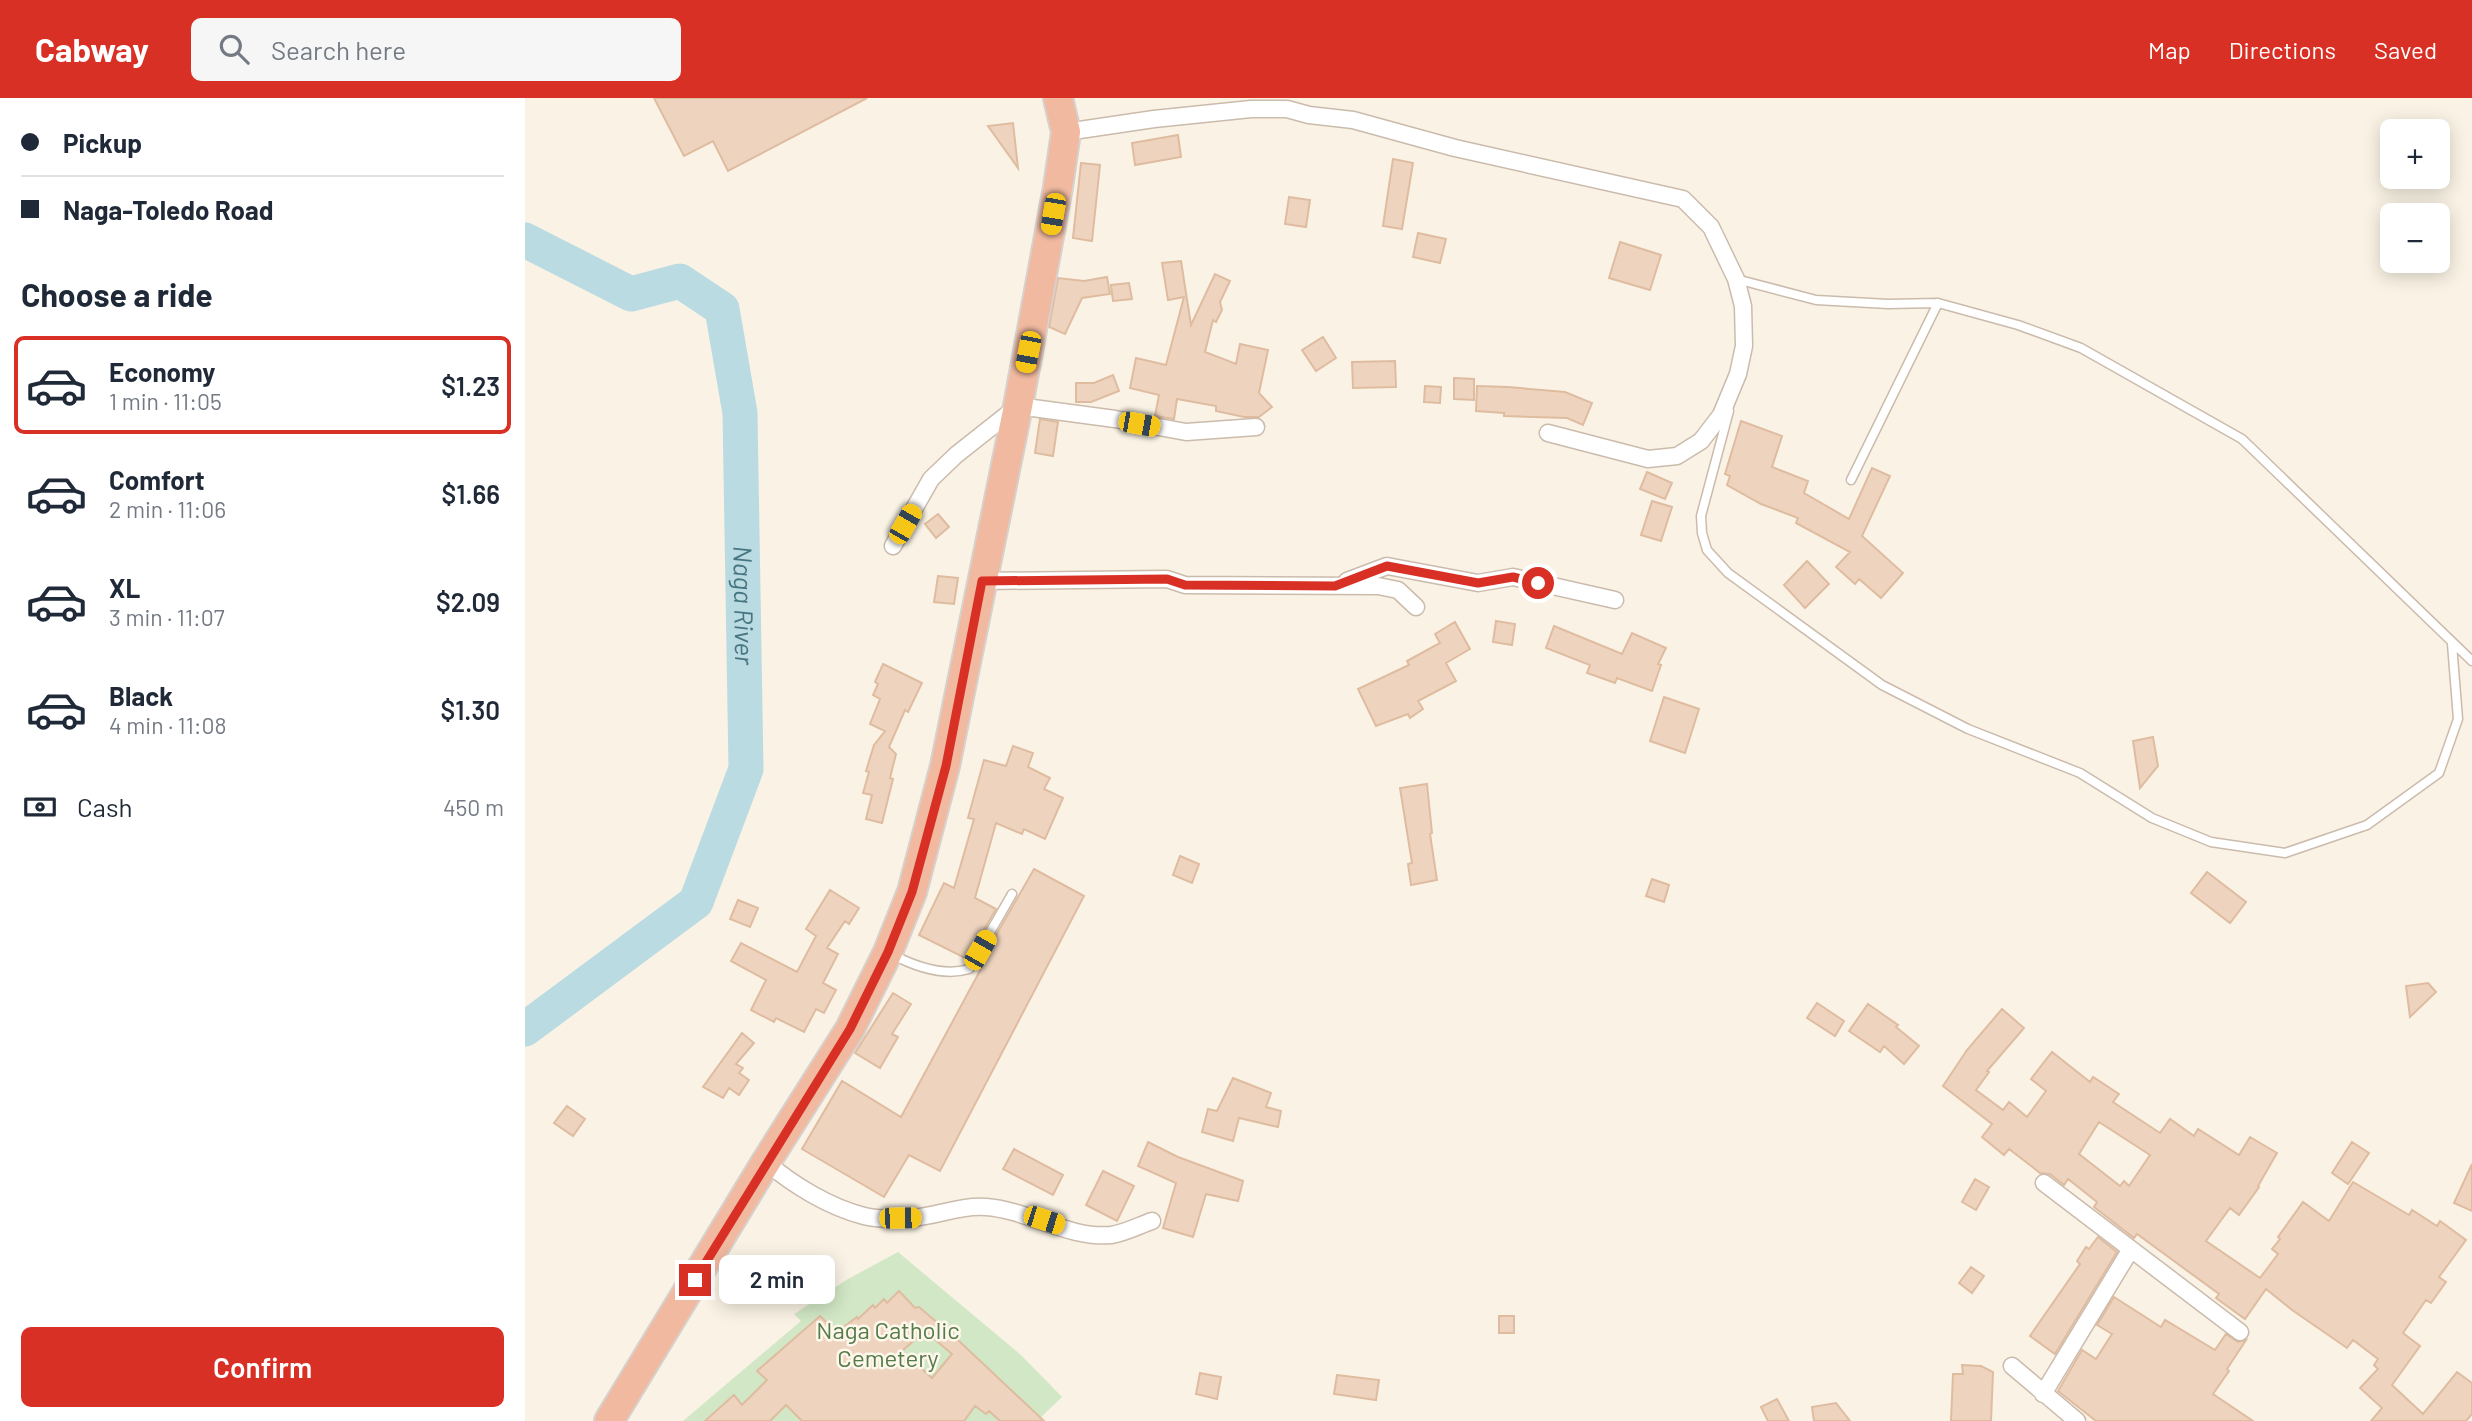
<!DOCTYPE html>
<html lang="en">
<head>
<meta charset="utf-8">
<style>
  body { margin:0; font-family:Barlow,sans-serif; background:#f6f6f7; color:#1f2937; height:100vh; display:flex; flex-direction:column; font-size:26px; white-space:nowrap }
  * { box-sizing:border-box; margin:0 }
  p { font-size:23px; color:#747a83 }
  .icon { flex:none; width:38px; height:38px; fill:none; stroke:currentColor; stroke-width:2; stroke-linecap:round; stroke-linejoin:round }
  .map { position:relative; flex:1; overflow:hidden }
  .panel { display:flex; flex-direction:column; background:#fff; width:525px }
  .panel>* { flex:none }
  .hud { display:grid; align-content:center; height:154px; padding:0 21px; background:#fff }
  .controls { position:absolute; left:1855px; top:21px; display:grid; gap:14px }
  .controls a { display:grid; place-items:center; width:70px; height:70px; border-radius:10px; background:#fff; box-shadow:0 4px 18px #0003; font-size:35px }
  .end { position:absolute; width:32px; height:32px; margin:-16px; border:9px solid #d93025; background:#fff; box-shadow:0 0 0 4px #fff }
  .from { border-radius:50% }
  .bubble { position:absolute; height:49px; border-radius:10px; background:#fff; box-shadow:0 4px 18px #0003; font-size:23px; font-weight:600; line-height:49px; text-align:center }
  .car { position:absolute; width:21px; height:42px; margin:-21px -10px; border-radius:9px; box-shadow:0 0 5px 2px #0007; background:linear-gradient(#f5c518 24%,#345 0 40%,#f5c518 0 76%,#345 0 86%,#f5c518 0) }
  .hud b { display:flex; align-items:center; gap:24px; height:66px; font-size:26px }
  .hud b+b { border-top:2px solid #e0e1e3 }
  .hud i { width:18px; height:18px; background:#1f2937 }
  ul { padding:0; list-style:none }
  li { display:flex; align-items:center; gap:21px; height:98px; margin:0 14px 10px; padding:0 7px; border:4px solid transparent; border-radius:10px }
  li div { flex:1 }
  li b { display:block; font-size:26px }
  li em { font-style:normal; font-weight:600 }
  li.current { border-color:#d93025 }
  li>.icon { width:63px; height:63px; stroke-width:1.5 }
  h2 { padding:0 21px; font-size:32px; line-height:84px }
  .pay { display:flex; align-items:center; gap:18px; height:77px; padding:0 21px; font-size:26px }
  .pay p { margin-inline-start:auto }
  .button { display:flex; gap:14px; margin-top:auto; padding:14px 21px }
  .button a { flex:1; height:80px; border-radius:10px; background:#d93025; color:#fff; font-size:28px; font-weight:600; line-height:80px; text-align:center }
  header { display:flex; align-items:center; gap:42px; box-sizing:border-box; height:98px; padding:0 35px; background:#d93025; color:#fff }
  header strong { font-size:33px }
  nav { display:flex; gap:38px; margin-inline-start:auto; font-size:24px }
  .search { width:490px; height:63px; background:#f6f6f7; display:flex; align-items:center; gap:18px; box-sizing:border-box; padding:0 24px; border-radius:10px; color:#747a83; font-size:26px }
  main { display:flex; flex:1; min-height:0 }
  .map>svg:first-child { display:block }
</style>
</head>
<body>
<header>
<strong>Cabway</strong>
<div class="search"><svg class="icon" aria-label="search" viewBox="0 0 24 24"><circle cx="10" cy="10" r="6"/><path d="M15 15l6 6"/></svg>Search here</div>
<nav><a>Map</a><a>Directions</a><a>Saved</a></nav>
</header>
<main>
<section class="panel">
<div class="hud">
<b><i class="from"></i>Pickup</b>
<b><i></i>Naga-Toledo Road</b>
</div>
<h2>Choose a ride</h2>
<ul>
<li class="current"><svg class="icon" aria-label="car" viewBox="0 0 24 24"><path d="M5 17H2v-5l4-1 3-4h7l3 4 3 1v5h-3M9 17h6M6 11h13"/><circle cx="7" cy="17" r="2"/><circle cx="17" cy="17" r="2"/></svg><div><b>Economy</b><p>1 min · 11:05</p></div><em>$1.23</em></li>
<li><svg class="icon" aria-label="car" viewBox="0 0 24 24"><path d="M5 17H2v-5l4-1 3-4h7l3 4 3 1v5h-3M9 17h6M6 11h13"/><circle cx="7" cy="17" r="2"/><circle cx="17" cy="17" r="2"/></svg><div><b>Comfort</b><p>2 min · 11:06</p></div><em>$1.66</em></li>
<li><svg class="icon" aria-label="car" viewBox="0 0 24 24"><path d="M5 17H2v-5l4-1 3-4h7l3 4 3 1v5h-3M9 17h6M6 11h13"/><circle cx="7" cy="17" r="2"/><circle cx="17" cy="17" r="2"/></svg><div><b>XL</b><p>3 min · 11:07</p></div><em>$2.09</em></li>
<li><svg class="icon" aria-label="car" viewBox="0 0 24 24"><path d="M5 17H2v-5l4-1 3-4h7l3 4 3 1v5h-3M9 17h6M6 11h13"/><circle cx="7" cy="17" r="2"/><circle cx="17" cy="17" r="2"/></svg><div><b>Black</b><p>4 min · 11:08</p></div><em>$1.30</em></li>
</ul>
<div class="pay"><svg class="icon" aria-label="cash" viewBox="0 0 24 24"><path d="M3 7h18v10H3z"/><circle cx="12" cy="12" r="2"/></svg>Cash<p>450 m</p></div>
<div class="button"><a>Confirm</a></div>
</section>
<div class="map">
<svg width="1947" height="1323" viewBox="0 0 1947 1323">
  <rect width="100%" height="100%" fill="#faf3e5"/>
  <path fill="#d1e7c5" d="M373 1154 496 1257 537 1299 512 1323H158L276 1223 269 1216 323 1181Z"/>
  <g fill="none" stroke-linecap="round" stroke-linejoin="round">
    <path stroke="#bbdbe2" stroke-width="35" id="s1" d="M0 142 106 196 155 183 197 211 215 315 221 671 171 804 0 931"/>
  </g>
  <path fill="#eed4bf" stroke="#dfbca0" stroke-width="2" fill-rule="evenodd" d="M129 0H342L203 73 188 43 159 58Z
    M488 25 493 70 463 28Z
    M653 37 656 59 610 67 607 45Z
    M868 61 888 65 877 131 858 128Z
    M556 65 575 67 567 143 548 140Z
    M764 99 785 102 781 129 760 126Z
    M893 135 921 141 915 165 888 159Z
    M1095 144 1136 157 1125 192 1084 180Z
    M656 163 666 227 690 176 705 183 695 204 697 212 691 224 688 222 680 254 711 266 715 246 743 252 734 295 747 309 734 319H719L691 313V308L652 301 649 321 630 318 634 297 605 290 611 260 641 267 659 199 643 202 637 165Z
    M582 179 585 196 557 200 540 236 524 229 533 180 559 183Z
    M604 185 607 201 588 203 586 187Z
    M798 239 811 260 791 273 777 252Z
    M870 263 871 289 828 290 827 264Z
    M588 277 594 293 566 304H551V285H569Z
    M929 280 949 281V302L929 301Z
    M900 288 916 289 915 305 899 304Z
    M952 288 983 289 1040 294 1067 305 1058 327 1042 320 979 318V315L951 313Z
    M515 321 533 324 528 358 510 355Z
    M1216 323 1257 338 1247 369 1283 383 1279 395 1324 421 1347 370 1365 378 1337 438 1378 475 1356 500 1334 481 1330 486 1311 469 1325 454 1271 425 1273 420 1236 406 1202 387 1205 378 1200 376Z
    M1122 374 1147 385 1140 401 1115 391Z
    M1127 403 1147 409 1136 443 1116 437Z
    M413 416 424 429 411 440 400 426Z
    M1282 463 1304 486 1280 510 1259 487Z
    M413 478 433 480 429 506 409 504Z
    M971 523 990 526 987 547 968 544Z
    M930 524 945 551 921 565 931 583 893 603 898 611 885 620 883 616 851 628 833 591 884 567 882 563 915 545 910 536Z
    M1029 528 1097 556 1107 535 1141 550 1133 566 1136 567 1127 593 1092 580 1090 585 1062 575 1065 567 1021 550Z
    M358 566 397 585 383 614 380 612 364 649 371 656 365 680 368 681 357 725 341 721 347 697 338 695 344 674 341 673 349 647 360 633 345 626 355 601 348 597 353 586 350 584Z
    M1139 599 1174 611 1160 655 1125 643Z
    M1628 639 1633 668 1615 690 1608 643Z
    M488 648 508 655 503 669 525 680 519 691 538 700 520 741 499 731 497 736 471 725 450 800 471 811 442 861 394 837 419 785 429 790 449 721 443 720 459 662 481 668Z
    M902 686 907 735 905 736 912 782 886 787 883 766 887 765 875 690Z
    M655 758 674 766 667 785 648 777Z
    M509 771 559 798 415 1073 384 1057 359 1099 277 1051 317 983 376 1019 457 869 454 867Z
    M1682 774 1721 804 1705 825 1666 795Z
    M1127 781 1144 787 1139 804 1121 798Z
    M305 792 334 810 324 826 320 823 302 850 313 856 298 885 311 892 299 915 291 911 279 934 251 920 249 924 226 912 241 882 206 863 216 845 272 874 291 838 281 831Z
    M213 802 233 810 225 829 205 821Z
    M1903 885 1911 894 1885 919 1881 888Z
    M368 895 386 906 367 936 373 939 355 970 330 955Z
    M1292 905 1319 923 1310 938 1282 920Z
    M1343 906 1373 927 1371 929 1394 948 1379 966 1359 948 1355 954 1324 933Z
    M1477 911 1499 930 1462 973 1464 974 1451 992 1478 1012 1484 1004 1502 1019 1521 993 1506 981 1527 954 1565 984 1568 979 1594 996 1588 1004 1635 1035 1645 1021 1669 1038 1673 1031 1714 1057 1725 1039 1752 1055 1733 1088 1734 1089 1714 1117 1705 1110 1681 1143 1735 1180 1753 1156 1747 1151 1755 1141 1753 1139 1778 1104 1804 1123 1828 1084 1884 1117 1887 1112 1912 1128 1915 1123 1941 1142 1914 1179 1921 1184 1906 1205 1901 1202 1878 1235 1895 1248 1867 1287 1898 1316 1932 1274 1947 1285V1316L1941 1323H1846L1857 1310 1835 1290 1853 1271 1849 1267 1853 1261 1828 1242 1822 1250 1767 1212 1741 1191 1720 1221 1691 1200 1694 1196 1612 1136 1609 1140 1569 1109 1572 1104 1543 1081 1539 1087 1525 1076 1515 1075 1484 1051 1479 1057 1457 1039 1467 1026 1418 988 1442 952ZM1574 1024 1625 1057 1604 1088 1599 1083 1595 1088 1554 1056Z
    M217 935 229 945 211 966 218 970 214 975 224 982 214 997 204 990 198 1000 178 989Z
    M708 980 746 995 741 1009 756 1013 753 1029 714 1020 708 1043 677 1034 683 1011 692 1013Z
    M42 1008 60 1021 48 1038 29 1025Z
    M623 1044 653 1059 718 1083 713 1103 681 1096 668 1139 638 1130 651 1085 613 1068Z
    M1827 1044 1844 1055 1823 1086 1807 1075Z
    M489 1051 538 1077 528 1097 478 1071Z
    M1947 1066V1113L1929 1105Z
    M578 1073 609 1088 592 1123 561 1107Z
    M1450 1081 1464 1089 1451 1112 1437 1104Z
    M1573 1139 1592 1154 1530 1256 1505 1238 1555 1166 1552 1163 1561 1149 1564 1151Z
    M1446 1169 1459 1178 1447 1195 1434 1185Z
    M374 1193 390 1210 394 1209 434 1243 519 1323H475L464 1313 461 1316 450 1308 439 1323H277L261 1307 245 1323H180L209 1297 217 1307 242 1282 232 1273 295 1218 312 1234 332 1219 333 1221 348 1207 350 1210 359 1201 362 1205ZM400 1233 427 1256 407 1280 377 1253Z
    M1589 1199 1636 1229 1640 1222 1690 1252 1701 1236 1713 1244 1721 1242 1702 1271 1704 1273 1688 1296 1728 1323H1571L1533 1293 1557 1252 1571 1261 1587 1236 1572 1227Z
    M974 1218H989V1235H974Z
    M1437 1267 1456 1268 1468 1274 1466 1323H1426L1428 1276H1438Z
    M675 1275 696 1279 692 1301 671 1296Z
    M812 1277 854 1282 851 1302 809 1296Z
    M1252 1301 1264 1323H1243L1236 1309Z
    M1311 1305 1325 1323H1289L1287 1309Z"/>
  <g fill="none" stroke-linecap="round" stroke-linejoin="round">
    <g stroke="#cbbbac" stroke-width="11">
      <path id="lane" d="M1211 181 1291 202 1363 206 1413 205 1493 227 1556 250 1717 341 1947 563
        M1204 313 1176 418 1177 435 1182 452 1203 475 1357 587 1443 631 1555 675 1627 720 1686 744 1760 755 1842 727 1914 675 1933 621 1927 546
        M1326 382 1413 205
        M366 856C389 868 418 879 444 871L487 796"/>
    </g>
    <g stroke="#cbbbac" stroke-width="19">
      <path id="street" d="M541 34 629 21 726 11H762L784 17 828 22 930 50 1158 101 1186 129 1211 181 1218 208 1219 248 1213 276 1196 317 1176 343 1152 358 1123 361 1023 335
        M368 448 406 381 431 357 493 308 590 321 661 334 731 329
        M457 483 642 481 660 487 853 488 873 492 891 509
        M822 483 862 468 953 485 988 479 1090 502
        M241 1064C268 1087 304 1109 339 1118 353 1122 372 1121 387 1120 412 1118 436 1107 461 1109 503 1112 544 1141 586 1137 600 1135 615 1127 627 1123
        M1519 1085 1715 1234
        M1487 1268 1552 1323
        M1518 1296 1606 1151"/>
    </g>
    <g stroke="#d7d1cd" stroke-width="32">
      <path id="highway" d="M84 1323 241 1064 325 931 363 854 387 794 420 668 493 308 533 89 541 34 533 0"/>
    </g>
    <use href="#lane" stroke="#fff" stroke-width="8"/>
    <use href="#street" stroke="#fff" stroke-width="16"/>
    <use href="#highway" stroke="#f0b9a0" stroke-width="28"/>
  </g>
  <g fill="none" stroke-linecap="round" stroke-linejoin="round">
    <path stroke="#d93025" stroke-width="9" d="M170 1182 325 931 363 854 387 794 421 668 457 483 642 481 660 487 810 488 862 468 953 485 988 479 1013 485"/>
  </g>
  <g text-anchor="middle" stroke-width="5" stroke-linejoin="round" paint-order="stroke">
    <g font-size="24" fill="#547b48" stroke="#fef7eb">
      <text x="363" y="1241">Naga Catholic<tspan x="363" dy="28">Cemetery</tspan></text>
    </g>
    <g font-size="26" font-style="italic" fill="#477683" stroke="#fef7eb">
      <text dy="9" stroke="none"><textPath href="#s1" startOffset="518">Naga River</textPath></text>
    </g>
  </g>
</svg>
<div class="controls">
<a>+</a>
<a>−</a>
</div>
<i class="end from" style="left:1013px;top:485px"></i>
<i class="end" style="left:170px;top:1182px"></i>
<div class="bubble" style="left:194px;top:1157px;width:116px">2 min</div>
<i class="car" style="left:528px;top:116px;rotate:190deg"></i>
<i class="car" style="left:503px;top:254px;rotate:191deg"></i>
<i class="car" style="left:614px;top:326px;rotate:100deg"></i>
<i class="car" style="left:380px;top:426px;rotate:30deg"></i>
<i class="car" style="left:455px;top:852px;rotate:30deg"></i>
<i class="car" style="left:375px;top:1120px;rotate:89deg"></i>
<i class="car" style="left:519px;top:1122px;rotate:108deg"></i>
</div>
</main>
</body>
</html>
